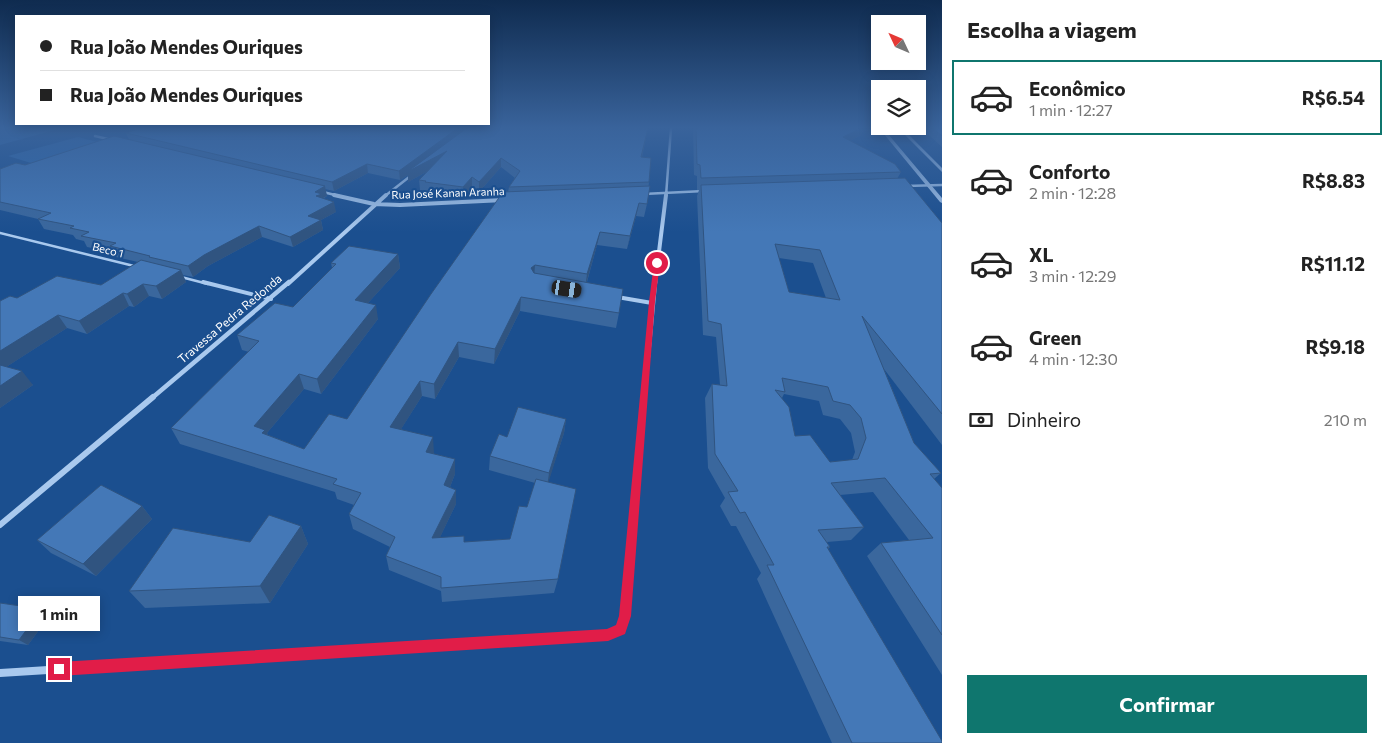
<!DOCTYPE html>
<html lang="pt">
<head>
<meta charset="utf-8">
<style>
  body { margin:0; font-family:Commissioner,sans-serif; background:#f6f6f6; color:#222; height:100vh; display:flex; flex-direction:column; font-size:19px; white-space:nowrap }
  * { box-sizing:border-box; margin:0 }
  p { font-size:16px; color:#767676 }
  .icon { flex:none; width:28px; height:28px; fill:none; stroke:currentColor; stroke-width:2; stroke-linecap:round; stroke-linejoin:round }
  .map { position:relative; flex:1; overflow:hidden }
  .panel { display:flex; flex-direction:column; background:#fff; width:450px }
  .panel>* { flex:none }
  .hud { position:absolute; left:15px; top:15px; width:475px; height:110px; border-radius:0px; box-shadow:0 2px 12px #0003; display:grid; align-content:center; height:110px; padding:0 25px; background:#fff }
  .needle { width:32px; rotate:314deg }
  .controls { position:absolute; left:871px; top:15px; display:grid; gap:10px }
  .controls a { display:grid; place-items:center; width:55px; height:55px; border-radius:0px; background:#fff; box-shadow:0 2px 12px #0003; font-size:25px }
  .end { position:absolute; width:22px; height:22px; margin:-11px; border:6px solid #e11d48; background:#fff; box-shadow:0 0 0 2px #fff }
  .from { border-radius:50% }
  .bubble { position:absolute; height:35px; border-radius:0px; background:#fff; box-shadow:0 2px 12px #0003; font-size:16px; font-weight:700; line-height:35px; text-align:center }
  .car { position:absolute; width:15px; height:30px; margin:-15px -8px; border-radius:6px; box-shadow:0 0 4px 1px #0007; background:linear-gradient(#222 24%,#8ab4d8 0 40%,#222 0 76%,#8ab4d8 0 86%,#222 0) }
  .hud b { display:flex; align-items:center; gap:18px; height:48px; font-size:19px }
  .hud b+b { border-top:1px solid #e0e0e0 }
  .hud i { width:12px; height:12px; background:#222 }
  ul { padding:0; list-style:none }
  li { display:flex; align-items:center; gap:15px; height:75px; margin:0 10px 8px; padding:0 15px; border:2px solid transparent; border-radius:0px }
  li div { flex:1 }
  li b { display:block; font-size:19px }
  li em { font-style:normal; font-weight:700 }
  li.current { border-color:#0f766e }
  li>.icon { width:45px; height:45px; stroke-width:1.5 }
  h2 { padding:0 25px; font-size:22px; line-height:60px }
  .pay { display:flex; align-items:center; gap:12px; height:55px; padding:0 25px; font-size:19px }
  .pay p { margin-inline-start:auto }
  .action { display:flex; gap:10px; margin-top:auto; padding:10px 25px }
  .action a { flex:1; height:58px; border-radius:0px; background:#0f766e; color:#fff; font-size:20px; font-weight:700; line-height:58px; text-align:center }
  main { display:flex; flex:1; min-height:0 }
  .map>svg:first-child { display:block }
</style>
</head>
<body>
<main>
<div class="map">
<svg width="942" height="743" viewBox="0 0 942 743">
  <rect width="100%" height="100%" fill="#1b4f8f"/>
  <path fill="#2e69ad" d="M0 128H62L0 145Z
    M78 137 105 144 41 166 8 156Z"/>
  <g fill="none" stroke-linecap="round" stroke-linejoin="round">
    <path stroke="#a9c9ee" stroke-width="2.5" d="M0 233 138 267
      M181 277 208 284"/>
    <path stroke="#a9c9ee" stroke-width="4" d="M203 282 271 299
      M617 297 652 303"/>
    <path stroke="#a9c9ee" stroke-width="2.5" d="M95 136 112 140
      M905 186 942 185
      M319 191 339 196
      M643 194 704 191
      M385 196 413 174
      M666 196 671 128"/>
    <path stroke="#a9c9ee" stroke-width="4" d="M334 195 374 204 400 205 504 200
      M288 284 386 195
      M655 284 666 195"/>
    <path stroke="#a9c9ee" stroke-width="4.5" d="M152 398 289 282
      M644 398 655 282"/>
    <path stroke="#a9c9ee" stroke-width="6" d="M0 525 153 397
      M631 548 644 397"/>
    <path stroke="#a9c9ee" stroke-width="8" d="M0 673 608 635 620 629 625 616 631 547"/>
    <path fill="#a9c9ee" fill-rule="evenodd" d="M879 128H883L942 198V203L940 202Z
      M898 128H902L942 168V172Z"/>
  </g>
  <path fill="#3a679d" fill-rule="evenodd" d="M127 128H648L642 157 649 182 647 204 644 217 636 216 627 249 597 245 587 282 619 313 616 328 520 311 494 364 459 357 435 399 422 396 401 429 434 453V454L455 459V474L450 487 456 490V504L440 537 464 542 510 539 527 507 535 483 489 470 490 456 507 437 566 419 564 433 548 482 558 579 554 593 442 602 441 591 389 570 386 556 390 547 353 529 349 514 354 505 337 499 335 492 180 444 171 428 249 352 242 350 237 335 293 307 332 268 331 263 398 254 400 268 368 303 378 319 321 394 304 389 267 433 268 435 304 449 347 419 508 192 509 187 515 178 501 167 479 192 472 187 464 197 425 192V190H420L419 180 428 171 408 182V175L400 180 368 173 334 191 325 189 327 196 323 199 336 212 321 220 323 230 293 247 262 237 208 266 193 277 183 275 186 282 162 299 149 296 134 307 129 306 87 334 67 328 6 367 33 385 0 408V301L101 285 138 262 116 257 113 252 87 247 84 241 76 239 73 235 44 229 38 219 0 210V169L25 165 129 140 126 133 133 130 128 129Z
    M693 128H864L861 135 850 141 901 172 897 179 942 223V445L884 369 914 443 941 473 934 479 942 488V675L867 556 881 543 909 540 873 492 840 495 864 527 851 540 827 542 830 547 828 549 942 743H832L757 579 761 573 736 526H731L720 506 725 498 708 468 705 398 712 384 720 385 716 337 703 335 697 196 699 190H697V176L694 175ZM779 258 813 263 826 298 789 292ZM784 394 819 401 823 415 840 419 851 433 855 452 852 460 830 462 795 436 782 398Z
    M921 128H942V147Z
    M142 506 152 519 96 576 51 553 37 540Z
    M301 526 308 544 270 603 145 608 129 591 250 542Z
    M0 603 42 609 50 615 28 645 0 641Z"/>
  <path fill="#305480" d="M458 128H469L448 160 408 182V175L400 180 399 171Z
    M861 128H864L861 135 838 147 843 137Z
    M501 158V167L479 192V182Z
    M367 164 368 173 334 191 332 182Z
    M472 177V187L464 197 463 187Z
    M325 186 327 196 323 198 324 204 318 206 315 192Z
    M334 202 336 212 321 220 323 230 293 247 290 237 308 216Z
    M639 203 636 216 627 249 630 236Z
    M259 226 262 237 208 266 193 277 188 266 204 255Z
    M600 232 597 245 585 288 587 274Z
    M398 254 400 268 358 314 355 300Z
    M535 265 534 279 531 268Z
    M181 270 186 282 162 299 156 286Z
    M143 284 149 296 134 307 127 294Z
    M123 293 129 306 87 334 79 321Z
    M521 297 520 311 494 364 495 349Z
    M376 305 378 319 321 394 317 379Z
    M58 315 67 328 0 371V351Z
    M458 342 459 357 435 399 434 384Z
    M22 371 33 385 0 408V386Z
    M299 374 304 389 267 433 271 445 254 426Z
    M420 381 422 396 393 442 390 427Z
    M566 419 564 433 547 487 549 473Z
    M433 437 434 453 427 467 426 452Z
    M455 459V474L445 500 444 485Z
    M456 490V504L433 552 432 538Z
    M142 506 152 519 96 576 83 564Z
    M301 526 308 544 270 603 260 586Z
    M42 609 50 615 28 645 19 640Z"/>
  <path fill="#4478b7" stroke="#305480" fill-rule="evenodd" d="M141 128H458L399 171 367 164 332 182 126 133Z
    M467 128H648L641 157 651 158 649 182 509 187 520 171 501 158 479 182 472 177 463 187 425 182 426 181 419 180 447 151 407 172Z
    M696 128H861L843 137 895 164 901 172 701 178 700 165 697 164Z
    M932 128H942V136Z
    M114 136 325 186 315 192 322 194 316 196 334 202 308 216 321 220 290 237 259 226 204 255 188 266 149 257 150 256 110 246 116 243 81 236 89 232 70 228 74 226 38 219 51 213 0 202V169L16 163 25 165Z
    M905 178 942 223V414L862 316 914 443 941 473 930 474 942 488V635L881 543 933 538 885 478 831 483 864 527 818 530 830 547H827L942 741V743H852L767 565H774L745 512 740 513 728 492 738 491 715 454 712 384 727 386 721 324 708 321 701 185ZM775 244 820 250 840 300 789 292ZM782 378 828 387 833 401 850 405 861 418 866 438 858 459 830 462 810 435 795 436 789 407 775 390 785 392Z
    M650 186 647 204 639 203 630 236 600 232 587 274 535 265 531 268 534 273 623 289 619 313 521 297 495 349 458 342 434 384 420 381 390 427 433 437 426 452 455 459 444 485 456 490 432 538 464 536V542L510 539 519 506 527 507 536 479 576 489 558 579 441 588V577L386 556 395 537 349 514 361 493 333 484 337 479 171 428 259 341 237 335 275 303 293 307 336 264 331 263 349 246 398 254 355 300 376 305 317 379 299 374 254 426 265 430 262 433 304 449 329 414 347 419 431 294 503 192Z
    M141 260 181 270 156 286 143 284 127 294 123 293 79 321 58 315 0 351V301L10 296 17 298 57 276 101 285Z
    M0 365 22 371 0 386Z
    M518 407 566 419 549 473 490 456 499 434 507 437Z
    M101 485 142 506 83 564 37 540Z
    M269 515 301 526 260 586 129 591 173 528 250 542Z
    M0 603 42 609 19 640 0 637Z"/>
  <linearGradient id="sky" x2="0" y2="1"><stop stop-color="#0f2b4f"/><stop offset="0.55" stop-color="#39639b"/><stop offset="1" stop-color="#39639b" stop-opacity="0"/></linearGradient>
  <rect width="942" height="232" fill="url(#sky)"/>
  <path fill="#e11d48" d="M657 261 660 263 655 302 631 616 625 634 608 641 59 676 54 674 52 669 54 664 59 662 607 629 616 625 619 616 649 302 654 263Z"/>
  <g text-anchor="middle" stroke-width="4.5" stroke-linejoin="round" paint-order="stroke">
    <g font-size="11" fill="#fff" stroke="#1b4f8f">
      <text transform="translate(448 193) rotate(-2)" y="4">Rua José Kanan Aranha</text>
      <text transform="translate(108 250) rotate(14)" y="4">Beco 1</text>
    </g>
    <g font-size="12" fill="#fff" stroke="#1b4f8f">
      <text transform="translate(230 319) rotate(-40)" y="4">Travessa Pedra Redonda</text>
    </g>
  </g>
</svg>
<div class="controls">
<a><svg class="needle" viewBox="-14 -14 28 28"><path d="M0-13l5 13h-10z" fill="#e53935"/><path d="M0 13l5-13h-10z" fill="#767676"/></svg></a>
<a><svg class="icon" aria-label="layers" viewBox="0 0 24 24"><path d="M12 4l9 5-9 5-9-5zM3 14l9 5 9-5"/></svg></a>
</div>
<i class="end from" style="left:657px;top:263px"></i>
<i class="end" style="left:59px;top:669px"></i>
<div class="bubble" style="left:18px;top:596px;width:82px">1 min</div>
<i class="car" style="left:567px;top:289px;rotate:99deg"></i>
<div class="hud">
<b><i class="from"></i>Rua João Mendes Ouriques</b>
<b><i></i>Rua João Mendes Ouriques</b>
</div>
</div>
<section class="panel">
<h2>Escolha a viagem</h2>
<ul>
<li class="current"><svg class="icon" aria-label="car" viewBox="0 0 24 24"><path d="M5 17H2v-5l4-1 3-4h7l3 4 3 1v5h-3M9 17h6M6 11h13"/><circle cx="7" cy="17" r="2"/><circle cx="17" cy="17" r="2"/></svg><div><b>Econômico</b><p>1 min · 12:27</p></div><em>R$6.54</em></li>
<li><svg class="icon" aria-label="car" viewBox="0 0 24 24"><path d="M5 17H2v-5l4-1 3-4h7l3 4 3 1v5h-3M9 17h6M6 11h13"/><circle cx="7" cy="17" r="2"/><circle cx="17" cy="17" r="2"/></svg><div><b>Conforto</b><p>2 min · 12:28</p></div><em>R$8.83</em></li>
<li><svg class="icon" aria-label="car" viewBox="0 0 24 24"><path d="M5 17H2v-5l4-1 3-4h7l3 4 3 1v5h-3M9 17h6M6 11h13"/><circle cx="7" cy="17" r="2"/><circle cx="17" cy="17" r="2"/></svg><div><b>XL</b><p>3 min · 12:29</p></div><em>R$11.12</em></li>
<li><svg class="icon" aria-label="car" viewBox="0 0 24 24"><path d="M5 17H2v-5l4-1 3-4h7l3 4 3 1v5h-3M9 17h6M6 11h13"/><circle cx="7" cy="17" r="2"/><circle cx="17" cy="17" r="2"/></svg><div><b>Green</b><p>4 min · 12:30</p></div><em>R$9.18</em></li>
</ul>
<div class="pay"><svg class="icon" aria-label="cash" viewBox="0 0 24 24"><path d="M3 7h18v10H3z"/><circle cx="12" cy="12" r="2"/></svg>Dinheiro<p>210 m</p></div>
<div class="action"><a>Confirmar</a></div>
</section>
</main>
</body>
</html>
